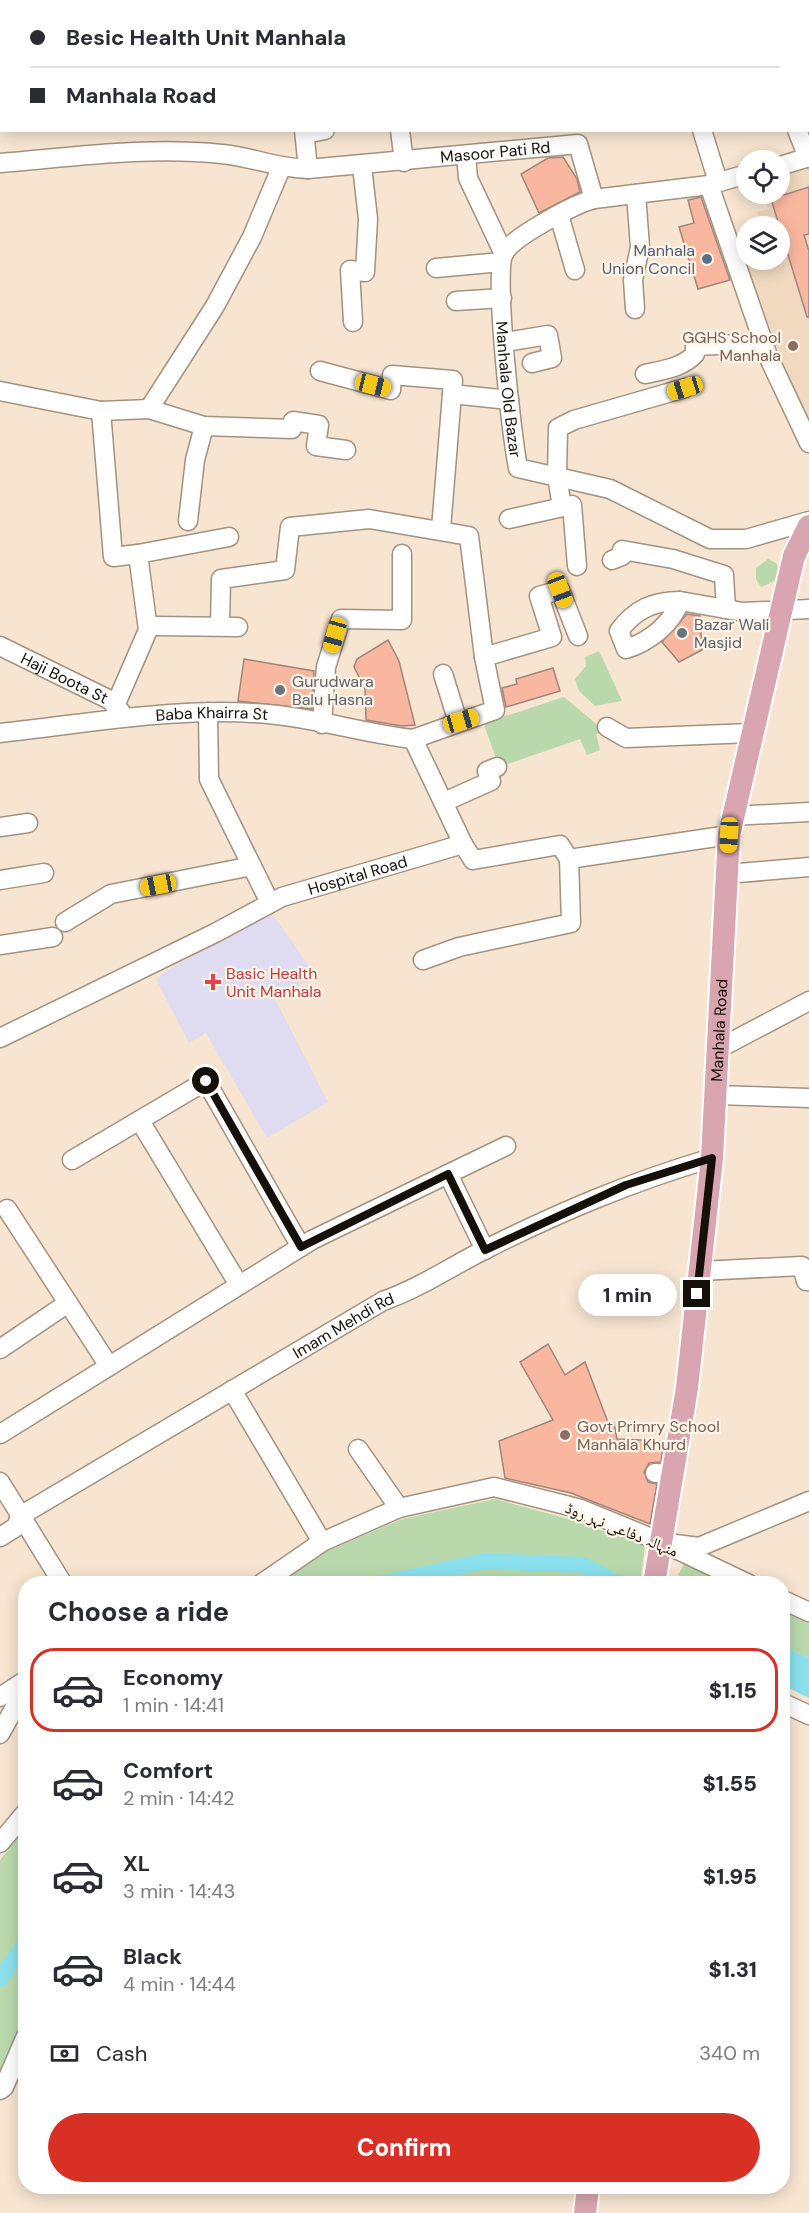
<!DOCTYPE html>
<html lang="en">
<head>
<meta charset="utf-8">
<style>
  body { margin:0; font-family:"DM Sans","Noto Naskh Arabic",sans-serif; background:#f2f2f3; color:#2b2b33; height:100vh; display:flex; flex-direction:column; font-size:22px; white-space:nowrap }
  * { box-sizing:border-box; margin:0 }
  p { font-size:20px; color:#7c7c81 }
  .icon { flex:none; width:33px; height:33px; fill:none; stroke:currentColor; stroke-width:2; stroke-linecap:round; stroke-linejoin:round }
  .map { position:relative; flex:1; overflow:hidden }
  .side { position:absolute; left:18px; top:1576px; width:772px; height:618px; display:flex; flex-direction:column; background:#fff; border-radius:24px; box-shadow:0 3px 15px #0003 }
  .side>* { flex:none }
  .banner { position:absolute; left:0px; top:0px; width:810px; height:132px; box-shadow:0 3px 15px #0003; display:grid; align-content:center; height:132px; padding:0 30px; background:#fff }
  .tools { position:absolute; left:736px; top:150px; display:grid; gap:12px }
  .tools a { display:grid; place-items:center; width:54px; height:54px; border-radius:50%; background:#fff; box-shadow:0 3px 15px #0003; font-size:30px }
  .end { position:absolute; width:27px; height:27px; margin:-14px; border:8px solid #151009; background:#fff; box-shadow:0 0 0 3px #fff }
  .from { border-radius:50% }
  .bubble { position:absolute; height:42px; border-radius:21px; background:#fff; box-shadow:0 3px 15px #0003; font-size:20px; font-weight:800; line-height:42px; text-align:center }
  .car { position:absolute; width:18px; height:36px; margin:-18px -9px; border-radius:8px; box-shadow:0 0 4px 2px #0007; background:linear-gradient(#f5c518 24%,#345 0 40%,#f5c518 0 76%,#345 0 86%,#f5c518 0) }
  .banner b { display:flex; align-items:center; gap:21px; height:57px; font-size:22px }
  .banner b+b { border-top:2px solid #e1e1e2 }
  .banner i { width:15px; height:15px; background:#2b2b33 }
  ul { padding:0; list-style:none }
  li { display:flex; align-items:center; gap:18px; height:84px; margin:0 12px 9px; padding:0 18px; border:3px solid transparent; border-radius:24px }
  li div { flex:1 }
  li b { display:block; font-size:22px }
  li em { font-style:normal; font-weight:800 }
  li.on { border-color:#d93025 }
  li>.icon { width:54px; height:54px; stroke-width:1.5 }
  h2 { padding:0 30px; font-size:27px; line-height:72px }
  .pay { display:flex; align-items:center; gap:15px; height:66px; padding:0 30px; font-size:22px }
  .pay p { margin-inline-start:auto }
  .action { display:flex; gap:12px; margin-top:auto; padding:12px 30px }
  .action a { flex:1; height:69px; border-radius:36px; background:#d93025; color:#fff; font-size:24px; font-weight:800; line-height:69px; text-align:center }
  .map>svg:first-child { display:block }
</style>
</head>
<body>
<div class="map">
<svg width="809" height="2213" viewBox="0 0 809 2213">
  <rect width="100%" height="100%" fill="#f7e5d1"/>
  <path fill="#f0d9bf" d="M809 165V416L805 419 749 276 737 237 747 235V260H780V226H761L757 212 768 209 763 194H780V176Z"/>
  <path fill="#dfdbf1" d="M270 911 316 976 275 999 328 1102 267 1138 206 1033 189 1043 157 981 161 974Z"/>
  <path fill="#b9d9ac" d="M768 559 776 563 780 571 779 579 761 587 756 579V568Z
    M599 651 602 657 622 701 595 706 579 691 575 679 586 666 585 657Z
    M564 697 606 732 596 734 600 750 587 755 580 739 499 767 482 719 509 715Z
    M495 1499 572 1520 645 1546 640 1584H514L470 1580 452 1584H280L325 1552 402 1519Z
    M686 1560 735 1584H690L678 1575Z
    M783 1607 809 1620V1658L783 1646Z
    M25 1829V2011L0 2075V1860Z"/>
  <path fill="#8ae0ed" d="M783 1646 809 1658V1698L783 1685Z"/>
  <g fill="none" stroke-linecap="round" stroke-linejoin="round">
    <path stroke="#8ae0ed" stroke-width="16" d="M378 1584 485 1561 583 1565 619 1584
      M0 1979 26 1942"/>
  </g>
  <path fill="#f9b79f" stroke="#9e867d" stroke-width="1.5" d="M563 157 577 179 580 192 539 213 521 174 548 158Z
    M809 187V234L804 235 809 251V317H807L771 199Z
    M701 197 730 280 698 289 679 227 694 223 688 200Z
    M687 614 700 616 702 650 679 662 662 642Z
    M388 640 399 661 415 725 402 726 366 720 365 689 354 667 357 659Z
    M244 659 314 671 312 709 238 701Z
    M553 668 560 691 506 707 502 688 517 684 516 679Z
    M548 1344 565 1375 585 1362 609 1425 614 1423 617 1439 664 1441 661 1462 649 1463 644 1472 648 1482 657 1484 650 1524 571 1493 505 1478 499 1441 553 1420 520 1362Z"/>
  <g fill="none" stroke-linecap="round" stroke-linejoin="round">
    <g stroke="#a2927f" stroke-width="21">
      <g id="minor">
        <path d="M210 0 211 2"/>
        <path d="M232 0 233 2"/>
        <path d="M468 0 469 2"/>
        <path d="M351 2 353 0"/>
        <path d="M788 2 792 0"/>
        <path d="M808 76H809"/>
        <path d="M304 130 308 169"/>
        <path d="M400 130 404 162"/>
        <path d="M702 130 718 182"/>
        <path d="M797 130 808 158"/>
        <path d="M305 134 325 130"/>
        <path d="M466 155 468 178 504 254"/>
        <path id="s1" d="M0 163C73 157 148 146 222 154 252 157 276 168 308 169L578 144 594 199 709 185 768 356 809 443"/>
        <path d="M780 166 809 157"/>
        <path d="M709 185 747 174"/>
        <path id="s2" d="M594 199C575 204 514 236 504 253 493 273 512 436 518 468L610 489 710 539H746L809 521"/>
        <path d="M559 215 575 270"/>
        <path d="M436 268 501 262"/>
        <path d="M456 301 502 298"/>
        <path d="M635 309 633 280 640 247 636 194"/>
        <path d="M353 322 350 270 365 272 368 219 362 166"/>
        <path d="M506 342 548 335 552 358 532 363"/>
        <path d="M320 371 391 390 392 375 453 380 452 394 509 400"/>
        <path d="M645 374C663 370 682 368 695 354V346L764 343"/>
        <path d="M0 391 101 411 149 409 204 426 292 429 293 421 319 425 316 446 346 450"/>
        <path d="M149 409 215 306 252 237 281 168"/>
        <path d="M101 411 113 557 138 554 148 630 115 706"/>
        <path d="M562 507 557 476 558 428 574 420 685 388"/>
        <path d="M509 519 572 505 577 566"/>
        <path d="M188 521 195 460 204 426"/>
        <path d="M441 529 452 394"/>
        <path d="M138 554 229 537"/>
        <path d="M612 560 622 556V550L673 559 724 575 726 609"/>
        <path d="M680 601C654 601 635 609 619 631L626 649C649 642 672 624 680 601L743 612 809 609"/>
        <path d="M155 626 238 627"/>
        <path d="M220 626 221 579 285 570 290 527 369 519 469 536 484 657 495 710 413 739"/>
        <path id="s3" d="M0 646 110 700 122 713"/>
        <path d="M484 657 552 637 539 596 560 590 578 636"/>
        <path d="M443 674 458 722"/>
        <path d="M208 712 209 779 270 903"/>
        <path d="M322 724 326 667 341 619 402 620V554"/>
        <path d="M607 727 626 738 751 733"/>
        <path id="s4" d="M0 733C93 723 184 705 277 715 323 720 367 734 413 739L463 844"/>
        <path d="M444 802 491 781 487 771 497 767"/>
        <path d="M732 816 809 812"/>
        <path d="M0 827 28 823"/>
        <path d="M727 874 809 867"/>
        <path d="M0 880 44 873"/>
        <path d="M65 922 111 894 252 866"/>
        <path d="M0 945 53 937"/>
        <path d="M423 960 459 947 571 923 569 859"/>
        <path id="s5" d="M0 1038 215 933 282 897 463 844 473 860 560 845 569 859 729 835"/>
        <path d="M718 1049 809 1001"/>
        <path d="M716 1095 809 1098"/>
        <path d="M140 1121 239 1285"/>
        <path d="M72 1160 206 1081 301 1247"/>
        <path d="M7 1209 109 1366"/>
        <path d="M485 1250 448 1174 506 1146"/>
        <path d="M700 1271 802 1266 806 1281H809"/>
        <path d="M0 1349 68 1303"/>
        <path d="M232 1390 322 1542"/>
        <path d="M0 1434 312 1240 448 1174"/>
        <path d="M358 1449 399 1508"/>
        <path d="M655 1473 673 1474"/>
        <path d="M0 1482 63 1584"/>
        <path id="s6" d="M0 1537 16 1527 20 1516 383 1301C420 1288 452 1266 486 1249 562 1211 631 1182 712 1158"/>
        <path d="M675 1544 699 1547 809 1501"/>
        <path d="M261 1584 322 1542 399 1508 494 1487 581 1509 661 1542 749 1584"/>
        <path d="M783 1600 809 1612"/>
        <path d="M0 1697 26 1680"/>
        <path d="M783 1703 809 1715"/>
        <path d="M0 1734 26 1687"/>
        <path d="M0 1843 26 1812"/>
        <path d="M0 2090 4 2087 26 2036"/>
      </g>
    </g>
    <g stroke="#fff" stroke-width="26">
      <g id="major">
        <path id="s7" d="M654 1584 687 1388 712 1158 729 835 794 556 809 526"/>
        <path d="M585 2213 588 2187"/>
      </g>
    </g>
    <use href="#minor" stroke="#fff" stroke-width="18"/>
    <use href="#major" stroke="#d9a5b0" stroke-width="22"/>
  </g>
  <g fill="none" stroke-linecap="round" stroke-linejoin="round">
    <path stroke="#151009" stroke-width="8" d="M206 1081 301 1247 448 1174 485 1250 626 1185 712 1158 697 1294"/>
  </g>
  <circle fill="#5c6f8a" stroke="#fff4e8" stroke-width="2" cx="707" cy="259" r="6"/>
  <g fill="#8d6e63" stroke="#fff4e8" stroke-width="2">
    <circle cx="793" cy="346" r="6"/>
    <circle cx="565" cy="1435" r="6"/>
  </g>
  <g fill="#6b7280" stroke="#fff4e8" stroke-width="2">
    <circle cx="682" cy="633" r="6"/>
    <circle cx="280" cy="690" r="6"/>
  </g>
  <path fill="#e0444e" stroke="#fff4e8" stroke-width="2" d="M210 973h6v6h6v6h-6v6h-6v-6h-6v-6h6z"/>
  <g text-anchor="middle" stroke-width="4.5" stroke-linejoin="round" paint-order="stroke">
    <g font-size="16" fill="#151009" stroke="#fff4e8">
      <text dy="6" stroke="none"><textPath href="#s1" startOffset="498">Masoor Pati Rd</textPath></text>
      <text dy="6" stroke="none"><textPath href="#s2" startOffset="243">Manhala Old Bazar</textPath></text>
      <text dy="6" stroke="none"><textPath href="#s3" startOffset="72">Haji Boota St</textPath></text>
      <text dy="6" stroke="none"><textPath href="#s4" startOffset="213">Baba Khairra St</textPath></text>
      <text dy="6" stroke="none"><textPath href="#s5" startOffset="394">Hospital Road</textPath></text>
      <text dy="6" stroke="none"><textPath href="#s7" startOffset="558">Manhala Road</textPath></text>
      <text dy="6" stroke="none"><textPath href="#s6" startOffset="406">Imam Mehdi Rd</textPath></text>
      <text transform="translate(622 1529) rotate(22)" y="6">منہالہ دفاعی نہر روڈ</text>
    </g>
    <g font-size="16" fill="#4e5e75" stroke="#fff4e8" text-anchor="end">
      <text x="695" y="256">Manhala<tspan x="695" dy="18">Union Concil</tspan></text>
    </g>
    <g font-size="16" fill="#785e54" stroke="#fff4e8" text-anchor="end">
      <text x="781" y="343">GGHS School<tspan x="781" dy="18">Manhala</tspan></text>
      <text x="577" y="1432" text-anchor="start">Govt Primry School<tspan x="577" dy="18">Manhala Khurd</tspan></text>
    </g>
    <g font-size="16" fill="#5b616d" stroke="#fff4e8" text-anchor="start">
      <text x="694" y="630">Bazar Wali<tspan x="694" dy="18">Masjid</tspan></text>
      <text x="292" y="687">Gurudwara<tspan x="292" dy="18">Balu Hasna</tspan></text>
    </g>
    <g font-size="16" fill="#be3a42" stroke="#fff4e8" text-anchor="start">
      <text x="226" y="979">Basic Health<tspan x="226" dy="18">Unit Manhala</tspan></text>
    </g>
  </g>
</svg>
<div class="tools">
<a><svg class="icon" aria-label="locate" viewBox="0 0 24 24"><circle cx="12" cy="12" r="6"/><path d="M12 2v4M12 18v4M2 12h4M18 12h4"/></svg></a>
<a><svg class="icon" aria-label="layers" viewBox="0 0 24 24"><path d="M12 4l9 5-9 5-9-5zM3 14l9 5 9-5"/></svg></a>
</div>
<i class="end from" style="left:206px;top:1081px"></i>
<i class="end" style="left:697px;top:1294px"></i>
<div class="bubble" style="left:578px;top:1274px;width:99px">1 min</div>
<i class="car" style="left:373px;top:385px;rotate:104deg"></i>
<i class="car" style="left:685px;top:388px;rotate:253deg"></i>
<i class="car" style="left:560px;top:590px;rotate:159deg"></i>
<i class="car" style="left:335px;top:635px;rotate:196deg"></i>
<i class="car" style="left:461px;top:721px;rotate:74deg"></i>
<i class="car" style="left:729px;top:835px;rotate:183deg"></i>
<i class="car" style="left:158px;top:885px;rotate:259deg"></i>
<div class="banner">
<b><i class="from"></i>Besic Health Unit Manhala</b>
<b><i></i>Manhala Road</b>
</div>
<section class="side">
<h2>Choose a ride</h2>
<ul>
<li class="on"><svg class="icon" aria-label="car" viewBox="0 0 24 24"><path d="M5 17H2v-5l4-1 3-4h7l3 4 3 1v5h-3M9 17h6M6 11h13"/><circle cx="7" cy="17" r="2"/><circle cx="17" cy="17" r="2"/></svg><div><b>Economy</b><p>1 min · 14:41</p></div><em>$1.15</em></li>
<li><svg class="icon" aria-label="car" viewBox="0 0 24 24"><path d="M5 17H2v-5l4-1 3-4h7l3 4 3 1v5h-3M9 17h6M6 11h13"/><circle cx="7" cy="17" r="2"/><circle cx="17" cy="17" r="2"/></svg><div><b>Comfort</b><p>2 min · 14:42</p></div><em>$1.55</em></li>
<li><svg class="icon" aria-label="car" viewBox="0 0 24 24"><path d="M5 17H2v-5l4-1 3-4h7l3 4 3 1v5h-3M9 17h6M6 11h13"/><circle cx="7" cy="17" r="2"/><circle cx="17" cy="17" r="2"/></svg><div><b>XL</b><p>3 min · 14:43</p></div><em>$1.95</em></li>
<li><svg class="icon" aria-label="car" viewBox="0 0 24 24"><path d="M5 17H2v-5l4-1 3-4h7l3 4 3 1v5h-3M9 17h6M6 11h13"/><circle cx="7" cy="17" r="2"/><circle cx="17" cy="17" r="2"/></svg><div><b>Black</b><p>4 min · 14:44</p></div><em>$1.31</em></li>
</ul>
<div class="pay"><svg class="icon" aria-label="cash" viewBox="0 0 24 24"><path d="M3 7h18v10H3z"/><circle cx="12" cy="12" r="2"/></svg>Cash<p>340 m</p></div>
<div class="action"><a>Confirm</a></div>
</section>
</div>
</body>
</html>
